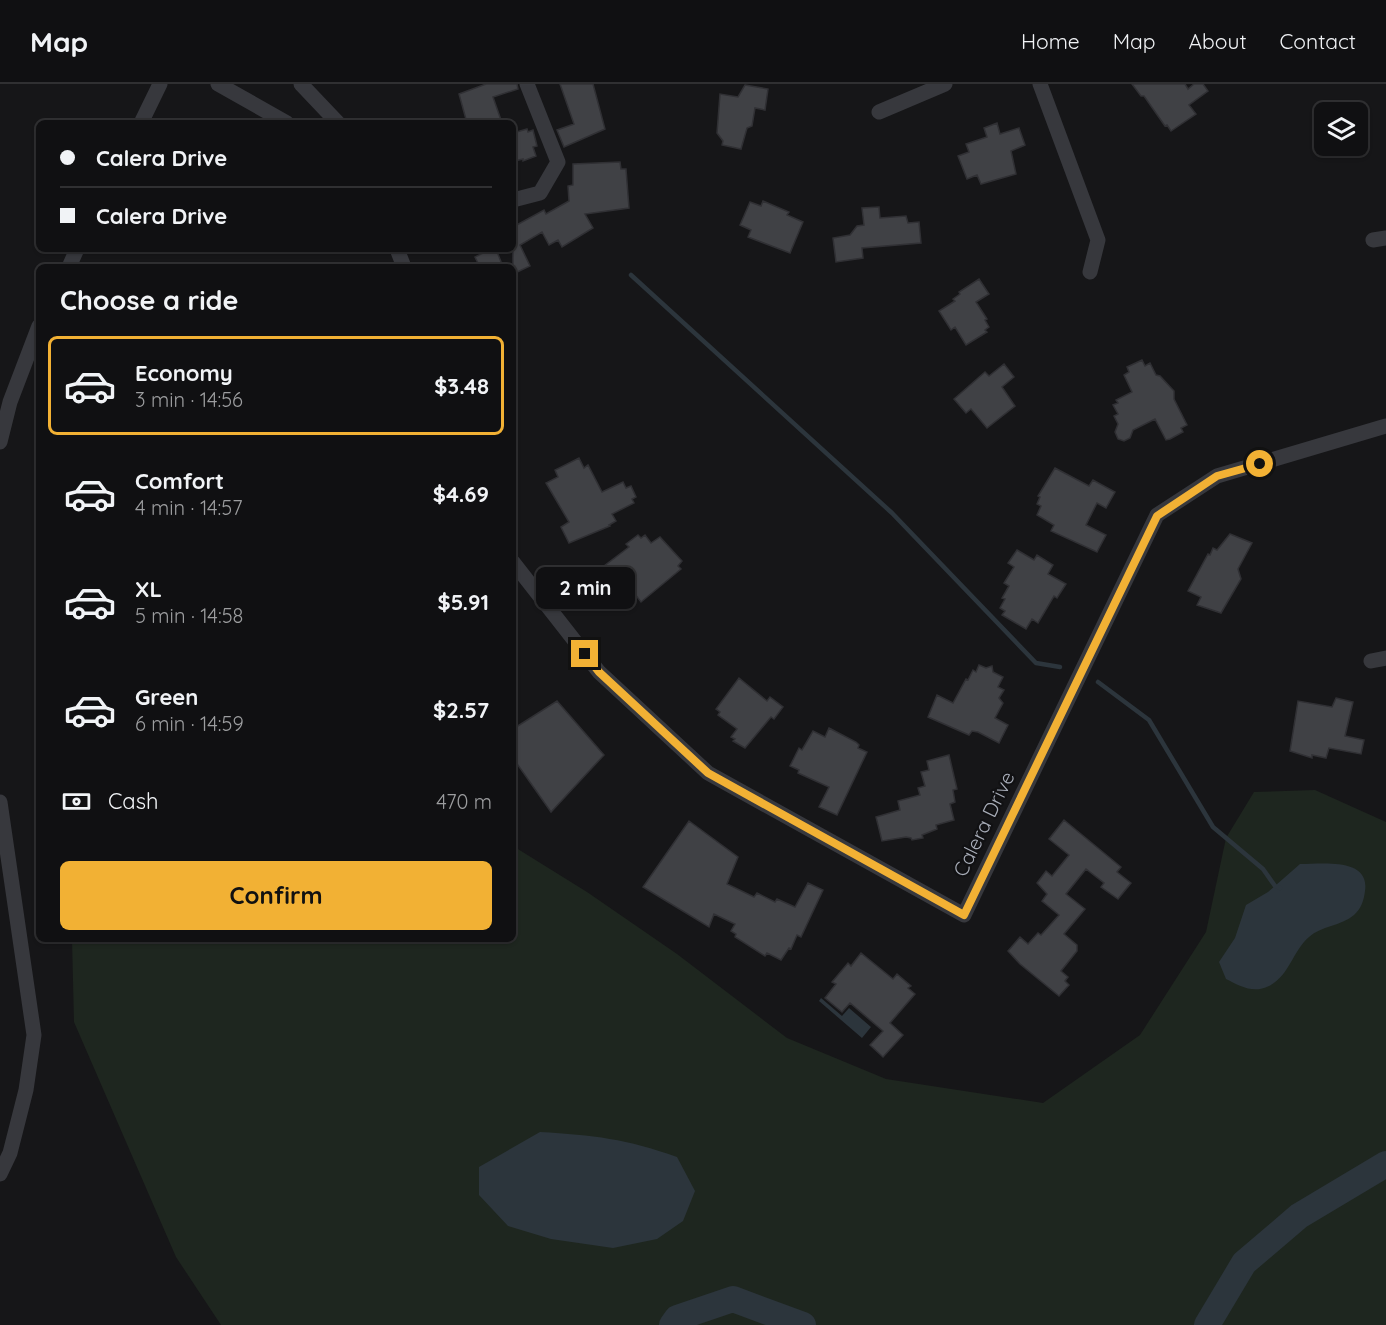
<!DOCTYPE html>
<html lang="en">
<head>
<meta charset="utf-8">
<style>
  body { margin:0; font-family:Quicksand,sans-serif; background:#19191b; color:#f1f3f6; height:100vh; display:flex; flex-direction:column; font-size:22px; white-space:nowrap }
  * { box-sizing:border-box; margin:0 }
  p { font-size:20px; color:#9c9d9f }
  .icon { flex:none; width:33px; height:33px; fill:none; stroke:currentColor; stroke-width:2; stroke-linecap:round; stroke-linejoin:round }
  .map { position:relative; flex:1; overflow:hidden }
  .drawer { position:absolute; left:36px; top:180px; width:480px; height:678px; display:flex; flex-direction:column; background:#101012; border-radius:9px; box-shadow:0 2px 4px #0004,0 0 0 2px #303032 }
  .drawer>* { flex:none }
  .guide { position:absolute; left:36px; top:36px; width:480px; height:132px; border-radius:9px; box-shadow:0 2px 4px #0004,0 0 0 2px #303032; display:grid; align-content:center; height:132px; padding:0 24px; background:#101012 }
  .buttons { position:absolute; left:1314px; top:18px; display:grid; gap:12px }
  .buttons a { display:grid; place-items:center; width:54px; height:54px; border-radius:9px; background:#101012; box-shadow:0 2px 4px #0004,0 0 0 2px #303032; font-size:30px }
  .end { position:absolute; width:27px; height:27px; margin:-14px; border:8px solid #f2b134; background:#111; box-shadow:0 0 0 3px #111 }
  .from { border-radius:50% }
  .bubble { position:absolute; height:42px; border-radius:9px; background:#101012; box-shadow:0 2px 4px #0004,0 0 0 2px #303032; font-size:20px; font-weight:800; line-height:42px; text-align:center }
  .guide b { display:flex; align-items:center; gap:21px; height:57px; font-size:22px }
  .guide b+b { border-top:2px solid #303032 }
  .guide i { width:15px; height:15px; background:#f1f3f6 }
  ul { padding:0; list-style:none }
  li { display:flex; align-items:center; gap:18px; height:99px; margin:0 12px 9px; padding:0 12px; border:3px solid transparent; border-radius:9px }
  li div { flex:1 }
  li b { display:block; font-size:22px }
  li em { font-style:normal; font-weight:800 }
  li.on { border-color:#f2b134 }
  li>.icon { width:54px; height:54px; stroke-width:1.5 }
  h2 { padding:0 24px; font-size:27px; line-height:72px }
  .pay { display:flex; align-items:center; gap:15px; height:66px; padding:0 24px; font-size:22px }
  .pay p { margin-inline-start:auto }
  .action { display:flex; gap:12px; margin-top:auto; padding:12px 24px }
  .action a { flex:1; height:69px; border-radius:9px; background:#f2b134; color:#111; font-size:24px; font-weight:800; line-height:69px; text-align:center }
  header { display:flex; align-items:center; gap:36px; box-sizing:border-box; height:84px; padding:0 30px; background:#101012; border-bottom:2px solid #303032 }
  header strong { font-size:28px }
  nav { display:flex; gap:33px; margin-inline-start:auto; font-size:21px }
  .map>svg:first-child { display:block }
</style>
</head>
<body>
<header>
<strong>Map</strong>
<nav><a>Home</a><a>Map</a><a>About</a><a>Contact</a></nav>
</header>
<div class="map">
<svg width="1386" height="1241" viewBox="0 0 1386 1241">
  <rect width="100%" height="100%" fill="#161618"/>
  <path fill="#1e261f" d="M1315 706 1386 738V1241H221L176 1173 74 938 72 855H513V762L587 808 677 870 787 954 886 995 1043 1019 1140 951 1206 848 1226 754 1254 708Z"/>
  <path fill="#2c353c" d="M1300 780C1322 780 1370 773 1365 807 1364 816 1361 825 1354 831 1341 842 1321 842 1309 853 1292 868 1290 891 1269 902 1253 910 1240 902 1226 895L1219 878 1235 854 1246 821 1268 808Z
    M821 914 842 932 849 924 871 943 862 954 819 917Z
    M540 1048C593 1051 627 1055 677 1073L695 1107 683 1137 657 1155 613 1164 551 1155 508 1142 479 1111V1083Z"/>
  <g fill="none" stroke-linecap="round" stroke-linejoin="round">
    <path stroke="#2c353c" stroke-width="4.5" d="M631 191 892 429 1036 579 1060 583
      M1098 598 1149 636 1213 743 1263 785 1275 802 1280 804"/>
    <path stroke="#2c353c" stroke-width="26" d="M672 1241 677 1234 733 1215 803 1241
      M1207 1241 1244 1179 1299 1132 1386 1080"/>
  </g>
  <path fill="#404145" stroke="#303034" stroke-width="1.5" d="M486 0H517L518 5 493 13 502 39H467L459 10Z
    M560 0H593L605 45 564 63 557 46 574 40Z
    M1132 0H1185L1188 5 1194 0H1203L1208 7 1189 21 1196 30 1171 47 1167 41 1165 42 1144 12H1141Z
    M745 1 768 5 765 26 755 24 752 42 747 44 741 65 722 61 723 57 717 49 720 10 738 13Z
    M997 39 1000 50 1019 44 1025 61 1011 67 1016 90 981 100 977 91 967 95 958 72 969 68 966 60 987 53 984 44Z
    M527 45 528 48 533 46 537 62 533 63 536 72 523 77V75L515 77 513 76V49Z
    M620 78 621 85H626L629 124 585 130 593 144 562 163 558 156 549 161 542 148 520 161 530 182 513 190V143L544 126 546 130 569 117 568 102 573 101V80Z
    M763 117 789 128 787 131 803 138 790 169 748 153 751 146 740 141 750 118 761 122Z
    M879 123 880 134 906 132 908 139 919 138 921 159 862 164 863 174 836 178 833 154 850 151 857 142 864 141 862 124Z
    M491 165H496L503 183H480L475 173Z
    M979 195 989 210 976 218 987 235 985 236 989 243 985 246 987 248 966 261 955 243 951 246 939 227 955 217 953 215 960 210 959 208Z
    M1142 276 1145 282 1150 279 1156 291 1160 292 1174 307V315L1187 341 1181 344 1183 348 1170 355 1166 356 1155 335 1133 346 1130 354 1124 357 1118 355 1115 348 1118 340 1114 332 1118 330 1113 321 1118 319 1116 316 1132 308 1124 291 1129 288 1127 283Z
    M1004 280 1014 293 1002 303 1015 322 987 344 971 325 966 329 954 315 985 288 989 292Z
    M579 374 584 384 588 381 602 408 623 398 626 404 631 402 636 413 632 415 634 419 612 430 616 437 609 441 610 442 569 459 561 443 569 438 546 399 558 393 555 386Z
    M1055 384 1089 402 1093 396 1115 408 1106 424 1097 419 1086 441 1106 451 1097 468 1051 447 1054 441 1037 431 1041 422 1037 420 1040 413 1038 412Z
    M1230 450 1252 459 1238 485 1241 495 1221 529 1197 521 1201 513 1188 507 1208 470 1210 471 1213 464 1217 466Z
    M638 451 641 454 645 451 651 459 660 453 682 477 678 482 681 485 641 518 622 493 600 511 587 495 629 463 626 460Z
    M1017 466 1034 476 1037 471 1053 481 1048 490 1066 500 1057 514 1054 512 1038 539 1032 535 1026 545 1002 531 1005 527 1000 524 1005 515 1002 514 1009 502 1004 499 1014 483 1008 479Z
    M979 581 986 584 992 582 993 588 1003 593 998 603 1004 606 999 614 1003 619 995 634 1008 641 999 659 978 648 972 647 969 651 928 633 937 611 953 619 966 595 968 596 973 586 976 588Z
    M739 594 767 617 770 613 783 623 774 635 771 633 745 664 733 657 735 655 731 653 737 645 718 631 720 628 716 625Z
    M1336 614 1353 618 1345 652 1364 656 1361 670 1329 664 1326 674 1312 671V674L1290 667 1298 617 1332 623Z
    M557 617 604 671 551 728 513 674V645Z
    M829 644 856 658 859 661 858 664 867 668 837 731 819 723 829 703 798 689 799 686 790 682 799 664 802 666 813 647 825 653Z
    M949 671 957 705 953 706 955 718 950 720 954 736 936 741 937 745 922 751 923 754 912 756 911 754 906 753 882 757 876 733 900 726 898 717 920 711 918 704 925 702 921 688 929 686 927 677Z
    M1064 736 1121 783 1117 788 1131 799 1118 815 1101 803 1104 799 1086 785 1066 810 1085 825 1064 850 1077 861V867L1061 887 1068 893 1065 897 1069 901 1059 912 1020 880 1008 867 1020 853 1028 860 1038 849 1041 851 1059 831 1042 817 1047 810 1037 799 1046 787 1052 792 1069 771 1049 755Z
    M689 737 738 773 727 800 754 813 757 809 775 818 777 815 795 823 808 799 823 806 801 853 797 851 791 865 789 864 781 876 767 869 765 872 735 853 736 850 731 847 735 840 714 830 709 843 643 803Z
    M861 869 893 895 897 890 911 902 908 904 915 910 890 939 903 951 883 973 870 961 883 947 850 919 842 928 825 914 836 900 832 898 848 879 851 882Z"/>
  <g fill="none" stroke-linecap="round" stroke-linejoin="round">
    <path stroke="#37383d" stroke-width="15" d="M218 0 287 39
      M301 0 338 39
      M1040 0 1098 156 1090 188
      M879 28 945 0
      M141 39 160 0
      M513 116 540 109 558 78 527 0
      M1373 156 1386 154
      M397 165 404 183
      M69 183 77 165
      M0 358 10 318 39 242
      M513 478 599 588 708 689 964 831 1157 431 1217 392 1386 342
      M1371 577 1386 574
      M0 718 34 951 26 1006 10 1069 0 1090"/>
  </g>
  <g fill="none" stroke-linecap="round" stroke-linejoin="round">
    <path stroke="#f2b134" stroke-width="8" d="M585 570 599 588 708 689 964 831 1157 432 1217 392 1260 380"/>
  </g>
  <g text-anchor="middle" stroke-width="4.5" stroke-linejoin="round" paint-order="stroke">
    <g font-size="20" fill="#a8adb8" stroke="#111113">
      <text transform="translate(984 740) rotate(-64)" y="7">Calera Drive</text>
    </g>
  </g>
</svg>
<div class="buttons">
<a><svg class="icon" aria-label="layers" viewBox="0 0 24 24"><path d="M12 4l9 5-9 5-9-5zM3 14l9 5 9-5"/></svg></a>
</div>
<i class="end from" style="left:1260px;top:380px"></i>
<i class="end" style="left:585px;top:570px"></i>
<div class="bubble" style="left:536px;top:483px;width:99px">2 min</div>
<div class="guide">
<b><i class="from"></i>Calera Drive</b>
<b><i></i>Calera Drive</b>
</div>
<section class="drawer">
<h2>Choose a ride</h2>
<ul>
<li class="on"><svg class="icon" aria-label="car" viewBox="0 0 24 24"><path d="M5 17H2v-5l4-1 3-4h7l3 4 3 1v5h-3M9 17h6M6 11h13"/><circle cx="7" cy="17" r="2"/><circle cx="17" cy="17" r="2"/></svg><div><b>Economy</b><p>3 min · 14:56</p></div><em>$3.48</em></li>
<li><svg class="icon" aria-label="car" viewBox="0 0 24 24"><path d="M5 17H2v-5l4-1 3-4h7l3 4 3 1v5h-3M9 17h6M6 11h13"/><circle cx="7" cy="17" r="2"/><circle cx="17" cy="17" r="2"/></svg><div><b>Comfort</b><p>4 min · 14:57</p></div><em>$4.69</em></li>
<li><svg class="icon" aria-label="car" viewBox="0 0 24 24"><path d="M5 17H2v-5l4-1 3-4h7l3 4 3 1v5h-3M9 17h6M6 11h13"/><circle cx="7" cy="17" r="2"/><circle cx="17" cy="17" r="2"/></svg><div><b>XL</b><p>5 min · 14:58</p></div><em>$5.91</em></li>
<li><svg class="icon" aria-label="car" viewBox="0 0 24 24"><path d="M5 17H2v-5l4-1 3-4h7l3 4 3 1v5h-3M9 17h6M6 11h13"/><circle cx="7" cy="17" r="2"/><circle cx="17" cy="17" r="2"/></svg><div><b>Green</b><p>6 min · 14:59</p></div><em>$2.57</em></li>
</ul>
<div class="pay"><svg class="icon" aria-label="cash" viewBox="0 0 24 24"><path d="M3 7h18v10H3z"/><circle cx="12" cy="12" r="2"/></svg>Cash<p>470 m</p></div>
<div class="action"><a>Confirm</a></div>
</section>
</div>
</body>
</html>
